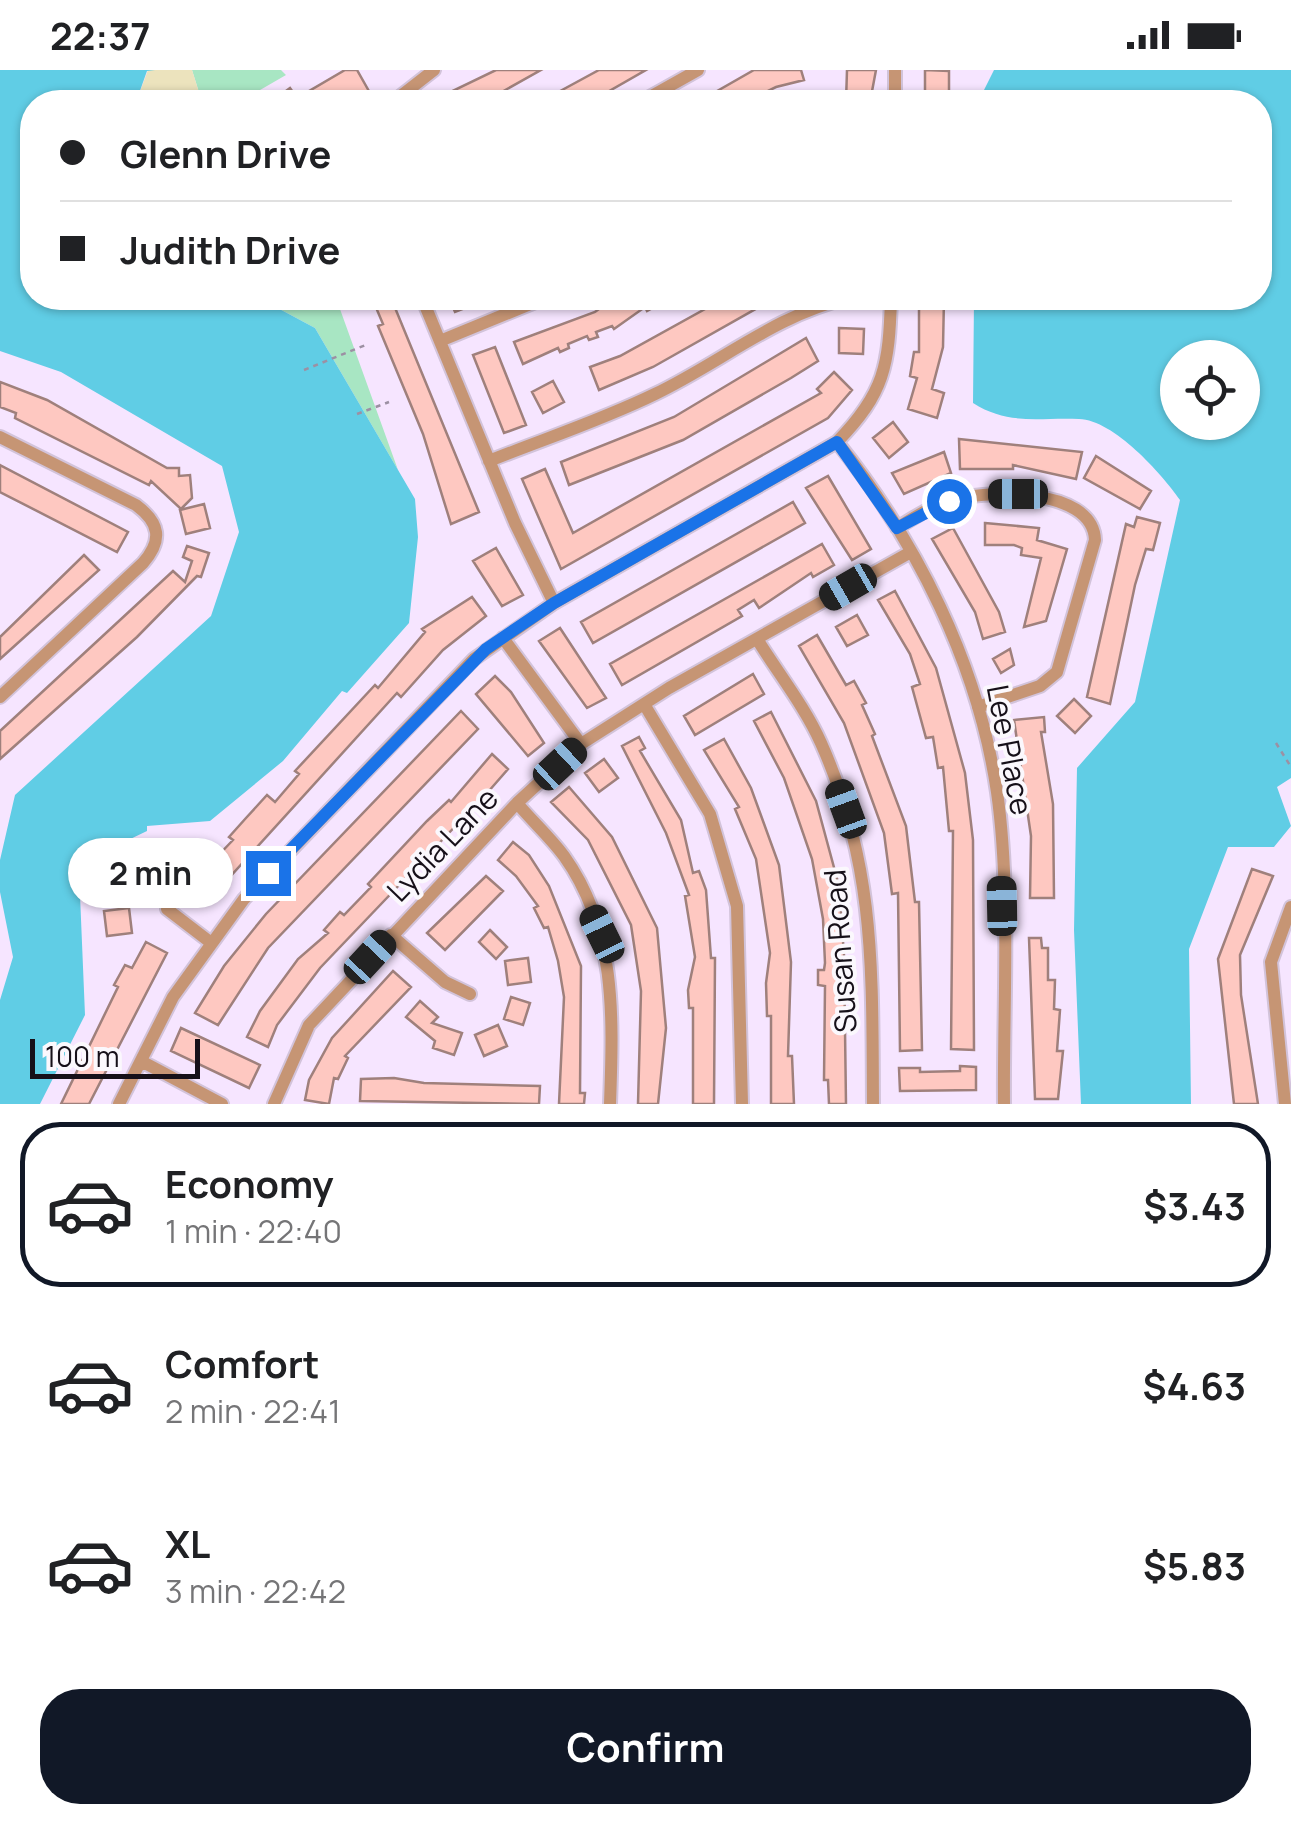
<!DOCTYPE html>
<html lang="en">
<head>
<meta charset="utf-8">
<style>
  body { margin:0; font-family:Manrope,sans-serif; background:#f2f2f2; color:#202124; height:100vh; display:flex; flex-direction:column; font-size:38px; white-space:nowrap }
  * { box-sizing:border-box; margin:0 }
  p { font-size:32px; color:#757577 }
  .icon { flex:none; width:55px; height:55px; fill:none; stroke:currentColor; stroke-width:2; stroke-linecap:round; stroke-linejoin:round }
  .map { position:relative; height:1034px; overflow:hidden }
  .details { display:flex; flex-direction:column; background:#fff; flex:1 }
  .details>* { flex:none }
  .hud { position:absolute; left:20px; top:20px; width:1252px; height:220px; border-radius:40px; box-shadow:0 2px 8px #0004; display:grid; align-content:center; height:220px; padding:0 40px; background:#fff }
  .buttons { position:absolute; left:1160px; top:270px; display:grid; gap:20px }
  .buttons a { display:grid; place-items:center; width:100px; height:100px; border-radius:50%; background:#fff; box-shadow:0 2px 8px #0004; font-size:50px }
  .scale { position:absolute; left:30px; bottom:25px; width:170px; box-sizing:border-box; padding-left:10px; border:5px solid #161019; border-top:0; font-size:28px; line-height:35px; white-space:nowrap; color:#161019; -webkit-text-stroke:8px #fbf8fd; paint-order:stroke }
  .end { position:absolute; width:45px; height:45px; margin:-22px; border:12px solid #1a73e8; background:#fff; box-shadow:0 0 0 5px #fff }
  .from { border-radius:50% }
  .bubble { position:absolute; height:70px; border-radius:35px; background:#fff; box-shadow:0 2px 8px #0004; font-size:32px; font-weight:700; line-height:70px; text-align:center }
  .car { position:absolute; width:30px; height:60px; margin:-30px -15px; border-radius:12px; box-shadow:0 0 8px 2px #0007; background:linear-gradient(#222 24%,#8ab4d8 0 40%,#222 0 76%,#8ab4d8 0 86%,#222 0) }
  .hud b { display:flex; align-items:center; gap:35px; height:95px; font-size:38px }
  .hud b+b { border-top:2px solid #e0e0e0 }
  .hud i { width:25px; height:25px; background:#202124 }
  ul { padding:18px 0 0; list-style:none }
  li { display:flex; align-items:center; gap:30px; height:165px; margin:0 20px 15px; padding:0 20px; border:5px solid transparent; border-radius:40px }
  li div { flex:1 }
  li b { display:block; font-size:38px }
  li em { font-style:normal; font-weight:700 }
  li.selected { border-color:#111827 }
  li>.icon { width:90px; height:90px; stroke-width:1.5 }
  .button { display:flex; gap:20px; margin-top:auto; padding:20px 40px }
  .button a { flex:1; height:115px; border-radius:40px; background:#111827; color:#fff; font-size:40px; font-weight:700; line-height:115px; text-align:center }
  .status { display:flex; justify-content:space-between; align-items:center; height:70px; padding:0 50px; background:#fff; direction:ltr }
  .status svg { height:28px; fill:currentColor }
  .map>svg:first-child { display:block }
</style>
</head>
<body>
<div class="status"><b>22:37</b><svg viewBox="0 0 49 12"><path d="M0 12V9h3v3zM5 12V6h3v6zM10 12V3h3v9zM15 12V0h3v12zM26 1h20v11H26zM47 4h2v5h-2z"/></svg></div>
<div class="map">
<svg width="1291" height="1034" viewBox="0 0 1291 1034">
  <rect width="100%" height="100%" fill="#f6e5ff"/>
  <path fill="#a8e6c3" d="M192 0H281L286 5 239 32H202Z
    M259 228H336L398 400 315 258Z"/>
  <path fill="#ece3bd" d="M148 0H192L202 32H136Z"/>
  <path fill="#60cde5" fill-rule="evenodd" d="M0 0H155L147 1 136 32H32V228H259L315 258 415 429 418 467 409 553 347 623 342 621 283 691 210 751 147 756V761L122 773 85 825H80L85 945 40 1034H0V930L13 887 0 822V790L15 725 211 546 239 462 222 396 61 302 0 281Z
    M994 0H1291V708L1277 717 1291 756 1274 777H1228L1189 879 1191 1034H1081L1074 860 1077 698 1135 632 1180 430C1162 404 1114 350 1079 349 1040 347 1009 356 973 333L974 228H1260V32H978ZM1178 288H1242V352H1178Z"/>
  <path fill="#fec8c1" stroke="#9f807c" stroke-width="2.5" d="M345 0H357L370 23 354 32 344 28 337 32H271L290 18 297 28Z
    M496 0H541L484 32H445L442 26Z
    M599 0H646L590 32H540Z
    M754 0H801L804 10 776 17 745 32H698Z
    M847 0H876L870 32H846Z
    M925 0 949 1V32H925Z
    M372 228H391L479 442 451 454 423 364 378 256 383 254Z
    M449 228H491L455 242Z
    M614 228H671L647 241 645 237 614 259 612 256 596 262 598 267 589 270 587 266 568 274 569 278 560 282 558 278 523 294 514 272 595 242Z
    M725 228H775L653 297 599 320 590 297 620 286Z
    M919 228H944L943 277 932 319 944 323 937 348 908 339 917 308 910 306 914 282H919Z
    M839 258 864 259 863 284 839 283Z
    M806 268 818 291 791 308 683 370 569 415 561 392 674 347Z
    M495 277 526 355 504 363 473 285Z
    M834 302 852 320 828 348 561 499 522 409 545 399 573 463 821 323 817 319Z
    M553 311 564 332 543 343 532 322Z
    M0 312 47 330 167 398H179V406L190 405 192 428 181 439 151 411 149 415 15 348 16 343 0 337Z
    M893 352 908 372 889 388 873 368Z
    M959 369 1082 382 1076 409 1013 395V399H960Z
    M944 382 951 403 904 424 892 403Z
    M1096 386 1151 421 1140 439 1084 408Z
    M0 395 128 462 117 482 0 422Z
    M828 406 871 479 852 490 806 418Z
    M793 432 805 453 593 573 581 552Z
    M204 434 210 458 186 464 180 440Z
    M1137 447 1160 453 1153 480 1146 479 1135 515 1110 634 1087 627 1126 454 1134 457Z
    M985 453 1039 458 1037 470 1067 479 1046 551 1024 557 1041 488 1021 485 1022 478 1014 475H985Z
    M953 458 999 542 1005 562 983 569 975 542 932 469Z
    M822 474 834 495 813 507 811 503 759 538 754 530 738 540 742 546 622 615 610 594Z
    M187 476 209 483 201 507 197 506 137 567 0 689V661L173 501 185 512 192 491 183 487Z
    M496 478 523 525 502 536 473 491Z
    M84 485 99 500 0 589V567Z
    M895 521 936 598 965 703 973 770 974 980 951 979 953 761H949L943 697 938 698 933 667 926 668 912 617 920 614 910 584 878 530Z
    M472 527 486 546 443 580 401 627 397 623 208 831 190 815 233 770 229 767 246 748 267 725 275 732 299 704 295 701 375 615 378 618 425 562 422 559Z
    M857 545 868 565 847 576 836 557Z
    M560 558 606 628 587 638 539 571Z
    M817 565 846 615 854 611 866 633 862 635 875 664 872 666 906 756 915 832H919L922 980 900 981 898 823 892 824 884 763 844 653 799 576Z
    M1010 579 1014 595 1001 603 993 589Z
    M753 604 764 624 695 665 684 646Z
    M495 606 511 622 544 673 528 686 476 624Z
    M1074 629 1091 646 1075 663 1057 646Z
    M461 641 478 659 268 878 218 955 195 943 224 896 266 844Z
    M771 642 816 731 839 816 844 885 846 1034H829L828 1010H824L825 916 818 915V900H824L825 893 823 849 812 789 784 708 754 651Z
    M1044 647 1045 662H1041L1053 734 1054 828H1030L1031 766 1014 650Z
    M639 667 645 678 640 681 681 750 693 803 699 801 706 820 711 888H715L714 1034H693V938H689L688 920 695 887 685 826 689 825 666 763 622 676Z
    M724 669 751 718 779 795 791 892 788 986H792L794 1034H771V946H767L766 913 770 883 756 789 735 739 739 737 704 680Z
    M492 684 508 699 488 722 320 898 277 955 268 977 247 967 260 941 298 889 328 863 324 860 340 842 344 845 371 817 368 814 427 751 449 730 451 732Z
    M604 689 618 708 599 722 585 703Z
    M569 717 612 767 657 858 666 958 658 1034H638L641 921 631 855 588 770 551 732Z
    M513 772 529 785 549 816 581 896 580 1023H585L584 1034H559L564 927 558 891 548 857 544 858 534 838 538 836 516 806 498 790Z
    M171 780 175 802 152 806 148 784Z
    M125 797 145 810 131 831 112 818Z
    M1252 799 1273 806 1240 885 1241 925 1258 1034H1234L1218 889Z
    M486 806 503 821 445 880 427 863Z
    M129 838 132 863 107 866 104 841Z
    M490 860 507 877 496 889 479 872Z
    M1029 868H1041L1042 878H1048V910H1055L1054 939 1060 940 1057 981H1063L1058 1029H1035Z
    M146 872 167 883 89 1034H61L118 917 114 915 125 895 132 898Z
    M528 888 531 912 508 915 505 891Z
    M393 901 411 917 345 986 348 988 338 1009 334 1008 329 1034 305 1030 309 1010 332 968Z
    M511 927 530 933 523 955 504 949Z
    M420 931 438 947 432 953 462 963 454 985 433 978 435 971 406 947Z
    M498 955 507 976 484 986 475 965Z
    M181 958 260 995 249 1018 171 981Z
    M960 996 976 997V1020L900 1021 899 998H920V1002L960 1001Z
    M394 1008 424 1013 540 1016 539 1034 360 1031 361 1009Z"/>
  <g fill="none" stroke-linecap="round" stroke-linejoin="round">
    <g stroke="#d2c3da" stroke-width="16">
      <path id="street" d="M393 32 434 0
        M641 32 698 0
        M895 32V0
        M422 228 515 453 554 533
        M440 271 545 228
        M0 367 136 435C160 453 163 470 143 493L0 627
        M837 372C917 472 978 594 997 722 1011 819 1003 935 1004 1034
        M489 391C544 369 602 350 655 324 720 293 777 244 849 228
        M897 458C912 449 928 438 945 432 981 419 1093 416 1095 470L1057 602 1040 616 978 637
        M503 568 581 674
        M757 569C778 603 805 637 821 673 876 796 872 903 873 1034
        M644 634 710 744 737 836 742 1034
        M517 733C532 751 550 767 564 786 617 860 613 948 610 1034
        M167 839 210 872
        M391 865 445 912 470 924
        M141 991 222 1034
        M119 1034 173 927 244 829 474 589 554 533 837 372C885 323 889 295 891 228
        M274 1034 309 955 517 733 581 674 669 618 909 483
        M1285 1034 1271 892 1291 837"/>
    </g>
    <path stroke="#9c90a3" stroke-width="2.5" stroke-dasharray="5 5" stroke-linecap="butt" d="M304 300 368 274
      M357 344 389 332
      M1276 673 1291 697"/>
    <use href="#street" stroke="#c69574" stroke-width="12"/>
  </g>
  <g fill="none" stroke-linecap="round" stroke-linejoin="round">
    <path stroke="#1a73e8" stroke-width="12" d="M268 803 486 579 554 533 837 372 897 458 949 431"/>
  </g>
  <g text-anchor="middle" stroke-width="8" stroke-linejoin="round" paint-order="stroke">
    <g font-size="30" fill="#161019" stroke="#fbf8fd">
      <text transform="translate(1009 680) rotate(79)" y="10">Lee Place</text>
      <text transform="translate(443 775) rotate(-46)" y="10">Lydia Lane</text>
      <text transform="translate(841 881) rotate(-94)" y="10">Susan Road</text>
    </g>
  </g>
</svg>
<div class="buttons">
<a><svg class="icon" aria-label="locate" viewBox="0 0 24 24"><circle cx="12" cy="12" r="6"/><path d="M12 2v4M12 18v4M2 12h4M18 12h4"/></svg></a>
</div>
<div class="scale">100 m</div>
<i class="end from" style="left:949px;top:431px"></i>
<i class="end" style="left:268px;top:803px"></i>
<div class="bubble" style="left:68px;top:768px;width:165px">2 min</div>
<i class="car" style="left:1018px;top:424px;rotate:270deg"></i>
<i class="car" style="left:848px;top:517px;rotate:240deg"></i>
<i class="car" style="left:560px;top:694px;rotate:47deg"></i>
<i class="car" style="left:846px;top:739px;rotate:340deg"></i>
<i class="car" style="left:1002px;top:836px;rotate:359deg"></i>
<i class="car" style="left:602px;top:864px;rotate:334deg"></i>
<i class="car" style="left:370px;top:887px;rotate:43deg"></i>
<div class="hud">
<b><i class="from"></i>Glenn Drive</b>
<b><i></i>Judith Drive</b>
</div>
</div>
<section class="details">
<ul>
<li class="selected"><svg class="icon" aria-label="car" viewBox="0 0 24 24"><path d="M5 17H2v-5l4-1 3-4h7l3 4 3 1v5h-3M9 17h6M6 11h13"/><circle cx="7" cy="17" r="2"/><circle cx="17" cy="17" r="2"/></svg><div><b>Economy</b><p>1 min · 22:40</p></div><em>$3.43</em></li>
<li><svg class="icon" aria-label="car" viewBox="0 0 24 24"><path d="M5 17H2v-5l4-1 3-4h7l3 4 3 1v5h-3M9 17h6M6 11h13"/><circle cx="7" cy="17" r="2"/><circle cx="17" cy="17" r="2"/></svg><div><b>Comfort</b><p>2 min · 22:41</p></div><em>$4.63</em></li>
<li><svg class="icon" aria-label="car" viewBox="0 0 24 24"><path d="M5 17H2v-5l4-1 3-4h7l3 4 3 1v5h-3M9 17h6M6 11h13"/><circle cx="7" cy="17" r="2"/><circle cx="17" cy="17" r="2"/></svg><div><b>XL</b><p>3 min · 22:42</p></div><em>$5.83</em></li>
</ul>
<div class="button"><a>Confirm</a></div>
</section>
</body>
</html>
